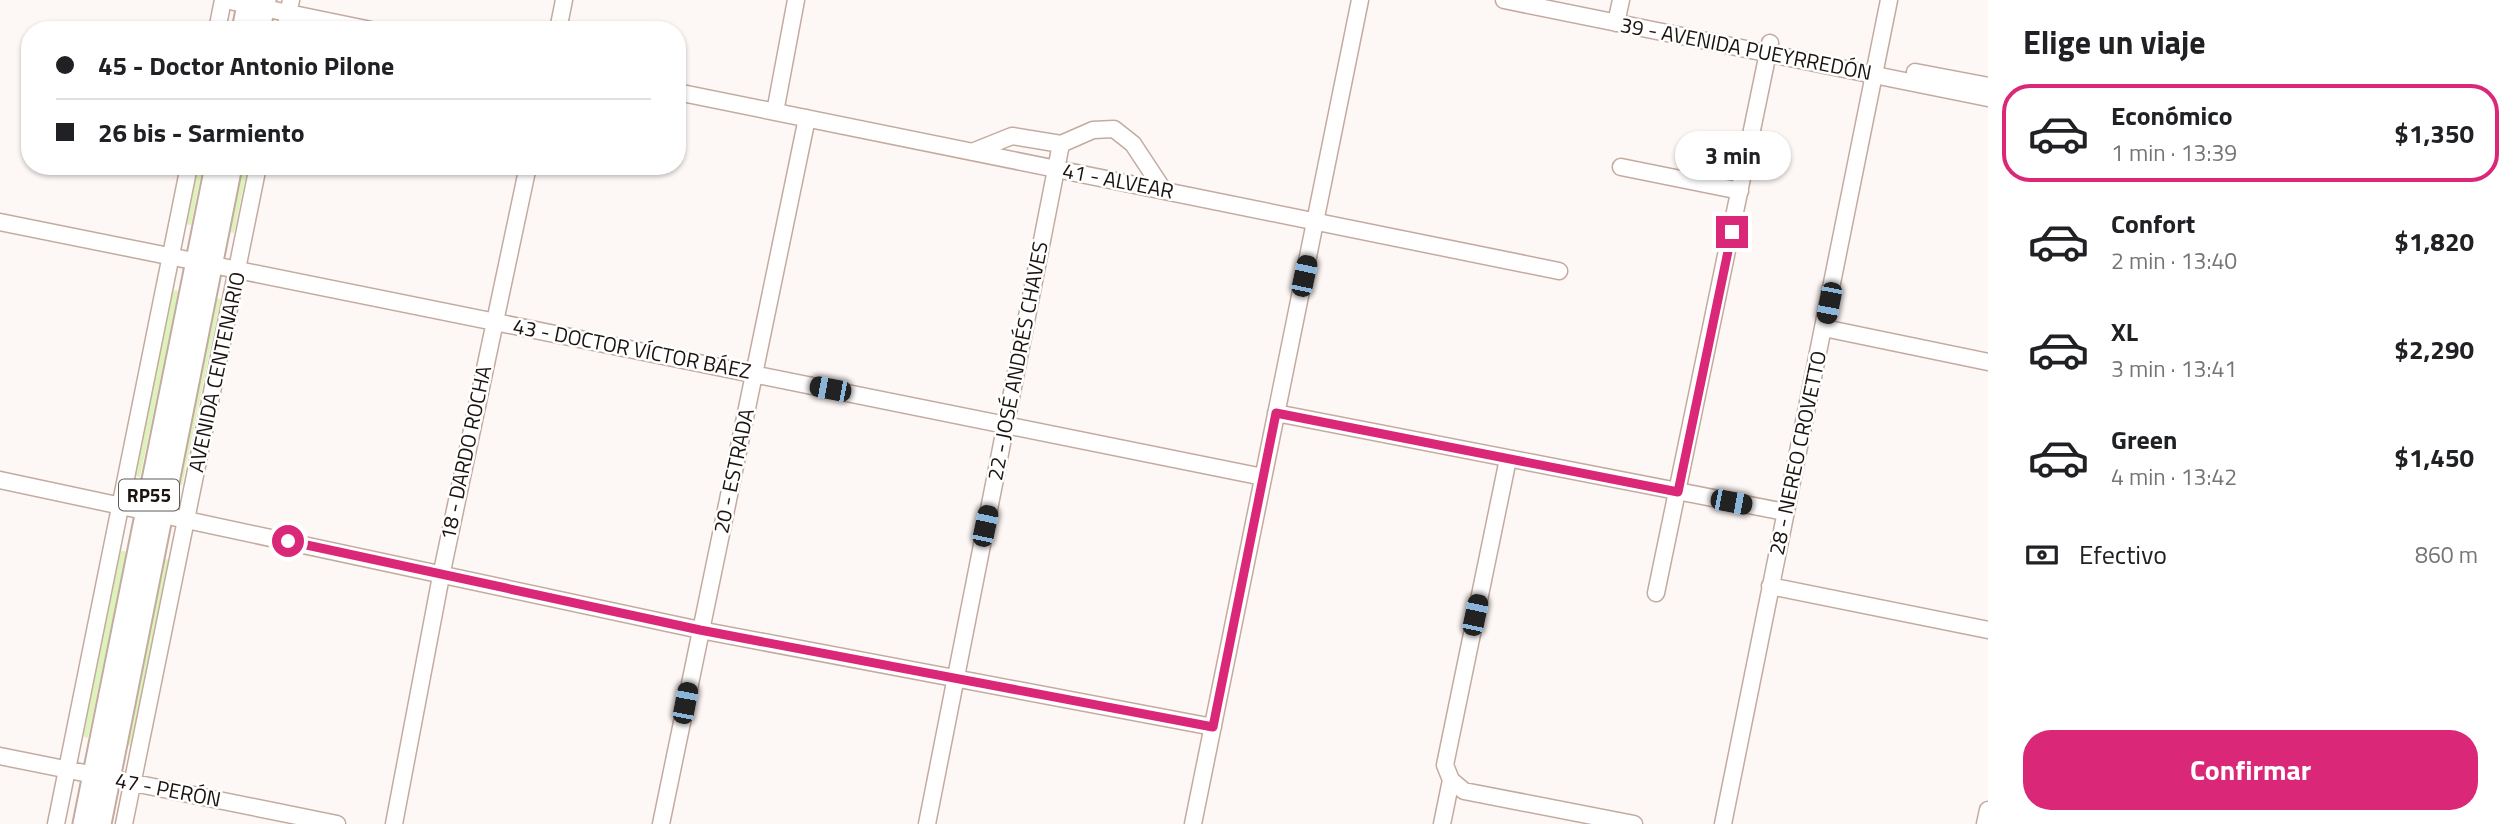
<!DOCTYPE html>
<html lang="es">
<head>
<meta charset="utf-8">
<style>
  body { margin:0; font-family:"Titillium Web",sans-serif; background:#f6f6f6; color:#202124; height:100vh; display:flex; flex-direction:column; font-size:26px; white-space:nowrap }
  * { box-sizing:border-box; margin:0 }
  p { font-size:23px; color:#757577 }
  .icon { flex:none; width:38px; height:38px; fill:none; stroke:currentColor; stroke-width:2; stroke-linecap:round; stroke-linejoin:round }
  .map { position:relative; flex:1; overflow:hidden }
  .panel { display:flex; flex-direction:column; background:#fff; width:525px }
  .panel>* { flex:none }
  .guide { position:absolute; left:21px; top:21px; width:665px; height:154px; border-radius:28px; box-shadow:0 2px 5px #0004; display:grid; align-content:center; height:154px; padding:0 35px; background:#fff }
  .end { position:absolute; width:32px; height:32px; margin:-16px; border:9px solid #db2777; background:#fff; box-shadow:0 0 0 4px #fff }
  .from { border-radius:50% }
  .bubble { position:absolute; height:49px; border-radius:24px; background:#fff; box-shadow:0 2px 5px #0004; font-size:23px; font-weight:700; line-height:49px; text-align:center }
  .car { position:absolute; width:21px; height:42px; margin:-21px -10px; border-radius:9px; box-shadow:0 0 5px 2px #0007; background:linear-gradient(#222 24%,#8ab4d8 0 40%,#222 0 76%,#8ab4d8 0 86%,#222 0) }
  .guide b { display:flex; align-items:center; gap:24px; height:66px; font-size:26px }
  .guide b+b { border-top:2px solid #e0e0e0 }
  .guide i { width:18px; height:18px; background:#202124 }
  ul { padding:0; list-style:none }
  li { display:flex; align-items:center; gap:21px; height:98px; margin:0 14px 10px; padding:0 21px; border:4px solid transparent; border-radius:28px }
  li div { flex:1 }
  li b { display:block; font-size:26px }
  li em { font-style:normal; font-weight:700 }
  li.on { border-color:#db2777 }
  li>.icon { width:63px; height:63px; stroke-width:1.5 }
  h2 { padding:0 35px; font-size:32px; line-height:84px }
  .pay { display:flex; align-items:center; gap:18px; height:77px; padding:0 35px; font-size:26px }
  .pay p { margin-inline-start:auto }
  .button { display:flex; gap:14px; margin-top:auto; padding:14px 35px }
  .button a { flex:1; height:80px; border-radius:28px; background:#db2777; color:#fff; font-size:28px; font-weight:700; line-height:80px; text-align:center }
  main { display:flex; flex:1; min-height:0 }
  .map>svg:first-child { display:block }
</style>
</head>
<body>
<main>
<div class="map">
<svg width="1988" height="824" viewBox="0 0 1988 824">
  <rect width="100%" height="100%" fill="#fdf7f5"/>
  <path fill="#def3bb" d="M196 166H203L191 225 184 224Z
    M240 166H248L234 233 226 232Z
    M171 290 179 291 140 477 133 476Z
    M214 298 221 299 182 485 175 483Z
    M119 550 127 552 88 738 81 736Z
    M162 558 169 560 131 746 123 744Z"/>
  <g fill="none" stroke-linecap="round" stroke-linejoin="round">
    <g stroke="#c4aba0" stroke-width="19">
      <path id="minor" d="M225 0 371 30
        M1504 0 1988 98
        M1616 23 1621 0
        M217 30 223 0
        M285 30 291 0
        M558 30 564 0
        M1915 72 1988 86
        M677 92 1559 271
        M775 112 796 0
        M972 152 1012 136 1061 144 1093 130 1114 129 1133 144 1164 191
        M1621 167 1740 191
        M0 222 1263 477
        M1824 328 1988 362
        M1276 413 1785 512
        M1508 459 1445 765 1451 780 1464 791 1634 824
        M0 480 700 630 1213 727
        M1770 586 1988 630
        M1656 593 1770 43
        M0 756 337 824
        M56 824 189 166
        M124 824 258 166
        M394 824 441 576 528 166
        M661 824 807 118
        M927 824 1061 144
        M1193 824 1360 0
        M1442 824 1451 780
        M1723 824 1889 0
        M1985 824 1988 810"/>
    </g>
    <g stroke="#c4aba0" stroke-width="23">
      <path id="major" d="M242 30 248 0
        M260 30 266 0
        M83 824 215 166
        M101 824 232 166"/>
    </g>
    <use href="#minor" stroke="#fff" stroke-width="16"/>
    <use href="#major" stroke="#fff" stroke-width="19"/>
  </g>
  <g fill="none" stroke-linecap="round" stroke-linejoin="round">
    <path stroke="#db2777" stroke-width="9" d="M288 541 700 630 1213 727 1276 413 1678 492 1732 232"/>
  </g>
  <g text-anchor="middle" stroke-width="5" stroke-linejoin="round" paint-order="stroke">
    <rect fill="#fff" stroke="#5f5a57" stroke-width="2" x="119" y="479.5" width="60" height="31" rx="5"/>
    <g font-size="19" font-weight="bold" fill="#1b130f">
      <text x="149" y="502">RP55</text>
    </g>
    <g font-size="21" fill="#1b130f" stroke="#fff">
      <text transform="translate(1746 49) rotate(11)" y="7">39 - AVENIDA PUEYRREDÓN</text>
      <text transform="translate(1118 181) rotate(11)" y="7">41 - ALVEAR</text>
      <text transform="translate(632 349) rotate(11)" y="7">43 - DOCTOR VÍCTOR BÁEZ</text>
      <text transform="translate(1018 361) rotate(-79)" y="7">22 - JOSÉ ANDRÉS CHAVES</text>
      <text transform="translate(217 372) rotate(-78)" y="7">AVENIDA CENTENARIO</text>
      <text transform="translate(466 453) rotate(-78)" y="7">18 - DARDO ROCHA</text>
      <text transform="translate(1798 453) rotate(-78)" y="7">28 - NEREO CROVETTO</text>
      <text transform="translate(734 471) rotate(-78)" y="7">20 - ESTRADA</text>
      <text transform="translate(168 790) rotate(11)" y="7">47 - PERÓN</text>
    </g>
  </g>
</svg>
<i class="end from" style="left:288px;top:541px"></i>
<i class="end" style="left:1732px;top:232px"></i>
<div class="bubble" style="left:1675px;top:131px;width:116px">3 min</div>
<i class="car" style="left:1304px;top:276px;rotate:12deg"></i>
<i class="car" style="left:1829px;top:303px;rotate:191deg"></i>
<i class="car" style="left:830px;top:389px;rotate:281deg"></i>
<i class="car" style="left:1731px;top:502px;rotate:101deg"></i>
<i class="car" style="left:985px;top:526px;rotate:12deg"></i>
<i class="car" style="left:1475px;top:615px;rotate:12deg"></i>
<i class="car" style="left:685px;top:703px;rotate:11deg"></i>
<div class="guide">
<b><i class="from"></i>45 - Doctor Antonio Pilone</b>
<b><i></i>26 bis - Sarmiento</b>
</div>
</div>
<section class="panel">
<h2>Elige un viaje</h2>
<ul>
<li class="on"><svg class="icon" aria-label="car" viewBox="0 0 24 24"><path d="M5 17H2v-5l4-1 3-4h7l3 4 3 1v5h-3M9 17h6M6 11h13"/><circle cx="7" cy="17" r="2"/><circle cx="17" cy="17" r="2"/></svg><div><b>Económico</b><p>1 min · 13:39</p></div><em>$1,350</em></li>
<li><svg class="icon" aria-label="car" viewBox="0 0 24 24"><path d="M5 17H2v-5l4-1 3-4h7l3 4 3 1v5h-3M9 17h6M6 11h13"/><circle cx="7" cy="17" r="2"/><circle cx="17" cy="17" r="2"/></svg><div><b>Confort</b><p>2 min · 13:40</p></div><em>$1,820</em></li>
<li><svg class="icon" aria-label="car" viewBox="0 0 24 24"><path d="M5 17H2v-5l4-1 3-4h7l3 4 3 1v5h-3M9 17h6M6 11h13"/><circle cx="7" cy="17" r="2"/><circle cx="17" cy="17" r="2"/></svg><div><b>XL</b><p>3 min · 13:41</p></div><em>$2,290</em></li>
<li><svg class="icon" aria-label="car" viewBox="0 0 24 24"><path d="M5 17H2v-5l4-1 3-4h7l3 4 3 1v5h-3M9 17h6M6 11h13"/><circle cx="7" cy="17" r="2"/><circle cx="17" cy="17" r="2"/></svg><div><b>Green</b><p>4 min · 13:42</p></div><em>$1,450</em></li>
</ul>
<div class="pay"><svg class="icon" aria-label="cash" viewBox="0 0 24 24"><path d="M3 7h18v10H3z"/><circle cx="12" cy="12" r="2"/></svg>Efectivo<p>860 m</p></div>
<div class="button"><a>Confirmar</a></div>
</section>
</main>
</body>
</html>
